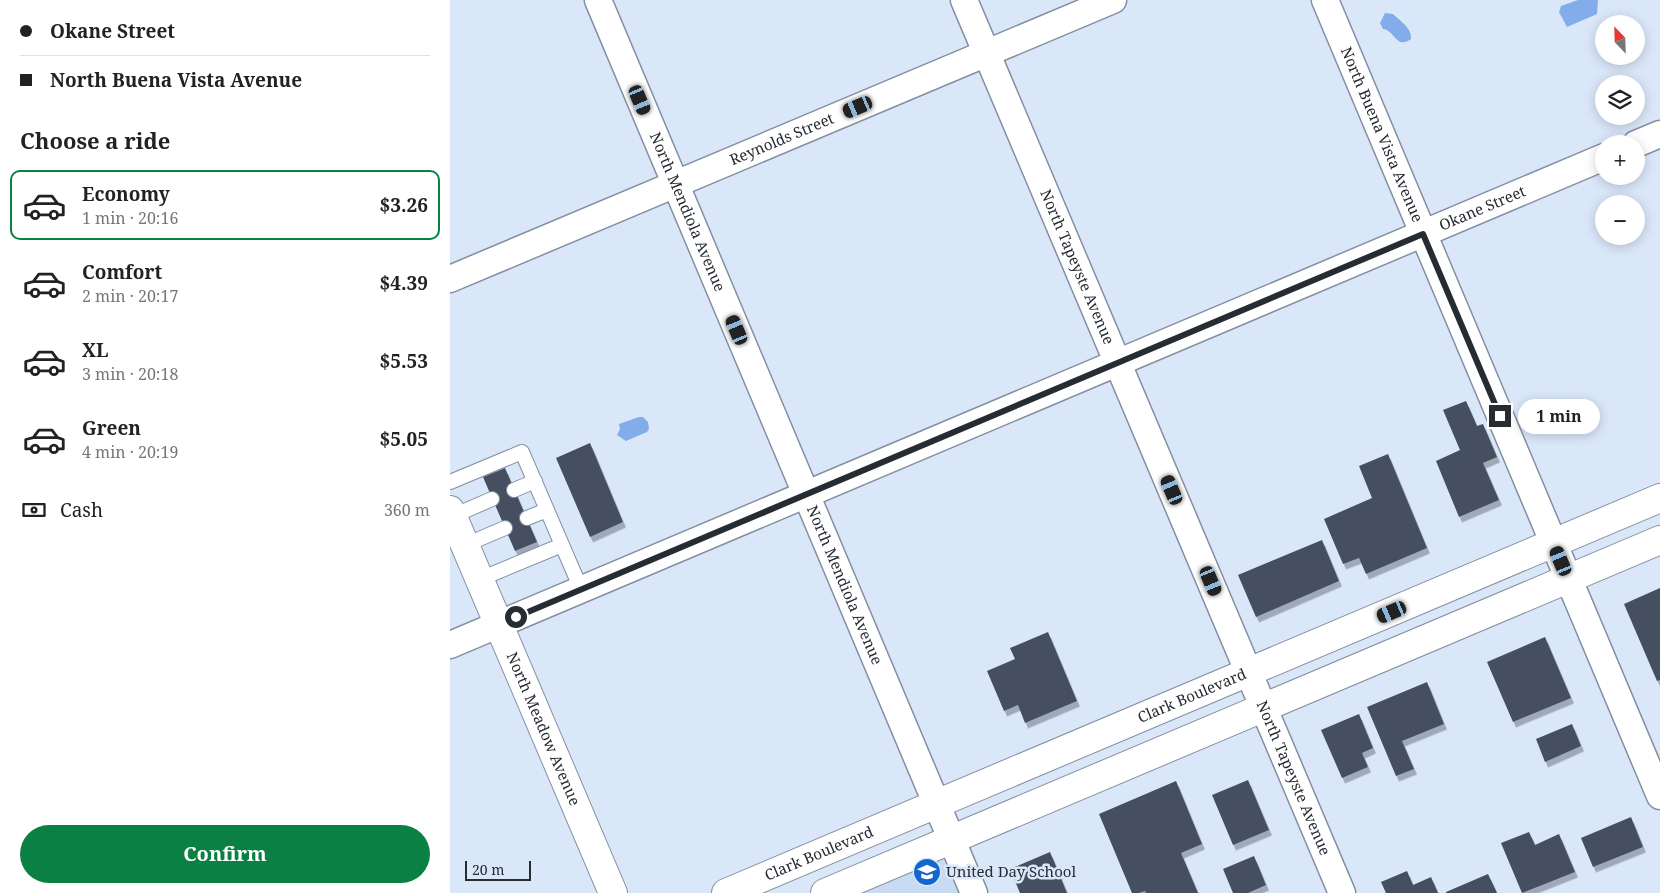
<!DOCTYPE html>
<html lang="en">
<head>
<meta charset="utf-8">
<style>
  body { margin:0; font-family:"Noto Serif",serif; background:#f2f2f2; color:#222; height:100vh; display:flex; flex-direction:column; font-size:19px; white-space:nowrap }
  * { box-sizing:border-box; margin:0 }
  p { font-size:16px; color:#767676 }
  .icon { flex:none; width:28px; height:28px; fill:none; stroke:currentColor; stroke-width:2; stroke-linecap:round; stroke-linejoin:round }
  .map { position:relative; flex:1; overflow:hidden }
  .side { display:flex; flex-direction:column; background:#fff; width:450px }
  .side>* { flex:none }
  .banner { display:grid; align-content:center; height:110px; padding:0 20px; background:#fff }
  .needle { width:32px; rotate:337deg }
  .controls { position:absolute; left:1145px; top:15px; display:grid; gap:10px }
  .controls a { display:grid; place-items:center; width:50px; height:50px; border-radius:50%; background:#fff; box-shadow:0 2px 12px #0003; font-size:25px }
  .scale { position:absolute; left:15px; bottom:12px; width:66px; box-sizing:border-box; padding-left:5px; border:2px solid #272b32; border-top:0; font-size:14px; line-height:18px; white-space:nowrap; color:#272b32; -webkit-text-stroke:4px #dae7f9; paint-order:stroke }
  .end { position:absolute; width:22px; height:22px; margin:-11px; border:6px solid #272b32; background:#fff; box-shadow:0 0 0 2px #fff }
  .from { border-radius:50% }
  .bubble { position:absolute; height:35px; border-radius:18px; background:#fff; box-shadow:0 2px 12px #0003; font-size:16px; font-weight:700; line-height:35px; text-align:center }
  .car { position:absolute; width:15px; height:30px; margin:-15px -8px; border-radius:6px; box-shadow:0 0 4px 1px #0007; background:linear-gradient(#222 24%,#8ab4d8 0 40%,#222 0 76%,#8ab4d8 0 86%,#222 0) }
  .banner b { display:flex; align-items:center; gap:18px; height:48px; font-size:19px }
  .banner b+b { border-top:1px solid #e0e0e0 }
  .banner i { width:12px; height:12px; background:#222 }
  ul { padding:0; list-style:none }
  li { display:flex; align-items:center; gap:15px; height:70px; margin:0 10px 8px; padding:0 10px; border:2px solid transparent; border-radius:10px }
  li div { flex:1 }
  li b { display:block; font-size:19px }
  li em { font-style:normal; font-weight:700 }
  li.selected { border-color:#0b8043 }
  li>.icon { width:45px; height:45px; stroke-width:1.5 }
  h2 { padding:0 20px; font-size:22px; line-height:60px }
  .pay { display:flex; align-items:center; gap:12px; height:55px; padding:0 20px; font-size:19px }
  .pay p { margin-inline-start:auto }
  .button { display:flex; gap:10px; margin-top:auto; padding:10px 20px }
  .button a { flex:1; height:58px; border-radius:30px; background:#0b8043; color:#fff; font-size:20px; font-weight:700; line-height:58px; text-align:center }
  main { display:flex; flex:1; min-height:0 }
  .map>svg:first-child { display:block }
</style>
</head>
<body>
<main>
<section class="side">
<div class="banner">
<b><i class="from"></i>Okane Street</b>
<b><i></i>North Buena Vista Avenue</b>
</div>
<h2>Choose a ride</h2>
<ul>
<li class="selected"><svg class="icon" aria-label="car" viewBox="0 0 24 24"><path d="M5 17H2v-5l4-1 3-4h7l3 4 3 1v5h-3M9 17h6M6 11h13"/><circle cx="7" cy="17" r="2"/><circle cx="17" cy="17" r="2"/></svg><div><b>Economy</b><p>1 min · 20:16</p></div><em>$3.26</em></li>
<li><svg class="icon" aria-label="car" viewBox="0 0 24 24"><path d="M5 17H2v-5l4-1 3-4h7l3 4 3 1v5h-3M9 17h6M6 11h13"/><circle cx="7" cy="17" r="2"/><circle cx="17" cy="17" r="2"/></svg><div><b>Comfort</b><p>2 min · 20:17</p></div><em>$4.39</em></li>
<li><svg class="icon" aria-label="car" viewBox="0 0 24 24"><path d="M5 17H2v-5l4-1 3-4h7l3 4 3 1v5h-3M9 17h6M6 11h13"/><circle cx="7" cy="17" r="2"/><circle cx="17" cy="17" r="2"/></svg><div><b>XL</b><p>3 min · 20:18</p></div><em>$5.53</em></li>
<li><svg class="icon" aria-label="car" viewBox="0 0 24 24"><path d="M5 17H2v-5l4-1 3-4h7l3 4 3 1v5h-3M9 17h6M6 11h13"/><circle cx="7" cy="17" r="2"/><circle cx="17" cy="17" r="2"/></svg><div><b>Green</b><p>4 min · 20:19</p></div><em>$5.05</em></li>
</ul>
<div class="pay"><svg class="icon" aria-label="cash" viewBox="0 0 24 24"><path d="M3 7h18v10H3z"/><circle cx="12" cy="12" r="2"/></svg>Cash<p>360 m</p></div>
<div class="button"><a>Confirm</a></div>
</section>
<div class="map">
<svg width="1210" height="893" viewBox="0 0 1210 893">
  <defs>
    <filter id="shadow"><feDropShadow dx="3" dy="5.5" stdDeviation="0" flood-color="#0004"/></filter>
  </defs>
  <rect width="100%" height="100%" fill="#dae7f9"/>
  <path fill="#c9daf3" d="M498 852 515 893H397Z"/>
  <path fill="#82adea" d="M1128 0H1148L1147 14 1117 27 1109 12 1111 6Z
    M935 13 943 14C950 21 962 28 961 39 946 50 945 30 933 29L930 23Z
    M189 417H193L198 422 199 429 197 432 176 441 167 435 170 429 169 424Z"/>
  <path fill="#444f5e" filter="url(#shadow)" d="M1016 401 1027 426 1033 424 1047 457 1033 463 1049 500 1009 517 986 461 1010 450 993 410Z
    M140 443 173 522 140 537 106 458Z
    M938 454 977 548 916 574 909 558 893 564 874 519 922 498 909 466Z
    M55 468 87 542 65 551 33 477Z
    M872 540 889 581 806 617 788 575Z
    M1210 588V680L1207 681 1174 604Z
    M598 632 627 701 575 723 568 705 554 711 537 671 565 659 560 648Z
    M1095 637 1121 698 1063 722 1037 662Z
    M977 682 994 724 952 741 964 769 946 776 917 707Z
    M909 714 923 748 912 753 918 767 892 778 871 730Z
    M1122 724 1131 746 1095 762 1086 739Z
    M798 780 819 830 783 845 762 795Z
    M726 781 752 844 731 853 748 893H696L695 891 689 893H682L649 814Z
    M1181 817 1193 847 1143 867 1131 838Z
    M1079 832 1085 845 1109 834 1125 872 1072 893 1051 843Z
    M600 852 617 893H570L560 869Z
    M804 856 816 885 798 893H783L773 869Z
    M957 871 963 885 981 877 988 893H936L931 882Z
    M1038 874 1047 893H996V892Z"/>
  <g fill="none" stroke-linecap="round" stroke-linejoin="round">
    <g stroke="#8490a1" stroke-width="16">
      <path id="service" d="M0 482 72 452 131 589
        M64 490 85 481
        M3 516 42 499
        M77 518 97 510
        M15 545 55 528
        M30 579 112 545"/>
    </g>
    <g stroke="#8490a1" stroke-width="29">
      <g id="minor">
        <path id="s1" d="M148 0 524 893"/>
        <path id="s2" d="M514 0 892 893"/>
        <path id="s3" d="M875 0 1210 796"/>
        <path d="M1186 144 1210 134"/>
        <path id="s4" d="M0 279 663 0"/>
        <path id="s5" d="M0 645 1154 157"/>
      </g>
    </g>
    <g stroke="#8490a1" stroke-width="30">
      <g id="secondary">
        <path id="s6" d="M0 510 163 893"/>
        <path id="s7" d="M276 893 1210 498"/>
        <path d="M375 893 1210 540"/>
      </g>
    </g>
    <use href="#service" stroke="#fff" stroke-width="14"/>
    <use href="#minor" stroke="#fff" stroke-width="26"/>
    <use href="#secondary" stroke="#fff" stroke-width="28"/>
  </g>
  <g fill="none" stroke-linecap="round" stroke-linejoin="round">
    <path stroke="#272b32" stroke-width="6" d="M66 617 973 234 1050 416"/>
  </g>
  <defs>
    <g id="school-disc" transform="scale(1.4375)"><circle r="9.5" fill="#1266d0" stroke="#dae7f9"/><path d="M0-5L7-2L0 1L-7-2ZM-4 1L0 2.5L4 1V4Q0 6-4 4Z" fill="#fff"/></g>
  </defs>
  <g fill-rule="evenodd">
    <use href="#school-disc" x="477" y="872"/>
  </g>
  <g text-anchor="middle" stroke-width="5" stroke-linejoin="round" paint-order="stroke">
    <g font-size="15" fill="#272b32" stroke="#dae7f9">
      <text dy="5" stroke="none"><textPath href="#s3" startOffset="146">North Buena Vista Avenue</textPath></text>
      <text dy="5" stroke="none"><textPath href="#s4" startOffset="360">Reynolds Street</textPath></text>
      <text dy="5" stroke="none"><textPath href="#s5" startOffset="1121">Okane Street</textPath></text>
      <text dy="5" stroke="none"><textPath href="#s1" startOffset="230">North Mendiola Avenue</textPath></text>
      <text dy="5" stroke="none"><textPath href="#s2" startOffset="290">North Tapeyste Avenue</textPath></text>
      <text dy="5" stroke="none"><textPath href="#s1" startOffset="635">North Mendiola Avenue</textPath></text>
      <text dy="5" stroke="none"><textPath href="#s7" startOffset="506">Clark Boulevard</textPath></text>
      <text dy="5" stroke="none"><textPath href="#s6" startOffset="238">North Meadow Avenue</textPath></text>
      <text dy="5" stroke="none"><textPath href="#s2" startOffset="845">North Tapeyste Avenue</textPath></text>
      <text dy="5" stroke="none"><textPath href="#s7" startOffset="101">Clark Boulevard</textPath></text>
    </g>
    <g font-size="15" fill="#272b32" stroke="#dae7f9" text-anchor="start">
      <text x="496" y="877">United Day School</text>
    </g>
  </g>
</svg>
<div class="controls">
<a><svg class="needle" viewBox="-14 -14 28 28"><path d="M0-13l5 13h-10z" fill="#e53935"/><path d="M0 13l5-13h-10z" fill="#767676"/></svg></a>
<a><svg class="icon" aria-label="layers" viewBox="0 0 24 24"><path d="M12 4l9 5-9 5-9-5zM3 14l9 5 9-5"/></svg></a>
<a>+</a>
<a>−</a>
</div>
<div class="scale">20 m</div>
<i class="end from" style="left:66px;top:617px"></i>
<i class="end" style="left:1050px;top:416px"></i>
<div class="bubble" style="left:1068px;top:399px;width:82px">1 min</div>
<i class="car" style="left:190px;top:100px;rotate:157deg"></i>
<i class="car" style="left:408px;top:107px;rotate:247deg"></i>
<i class="car" style="left:287px;top:330px;rotate:337deg"></i>
<i class="car" style="left:722px;top:490px;rotate:337deg"></i>
<i class="car" style="left:1111px;top:561px;rotate:337deg"></i>
<i class="car" style="left:761px;top:581px;rotate:157deg"></i>
<i class="car" style="left:942px;top:612px;rotate:247deg"></i>
</div>
</main>
</body>
</html>
